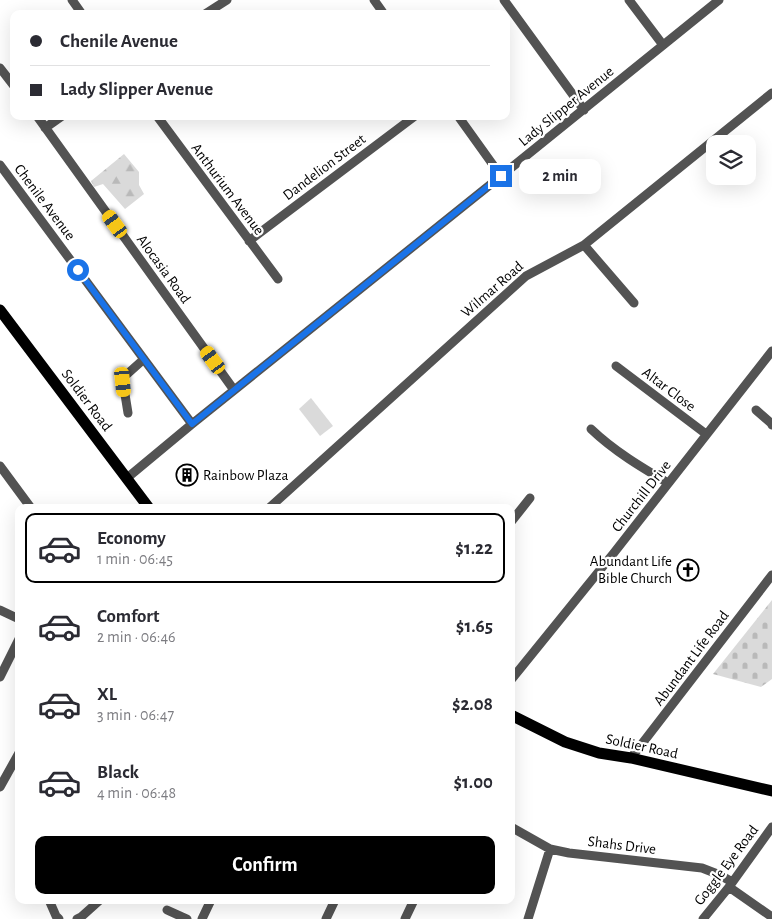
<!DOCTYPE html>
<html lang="en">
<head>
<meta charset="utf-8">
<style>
  body { margin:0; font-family:"Alegreya Sans",sans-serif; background:#f2f2f3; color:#2b2b33; height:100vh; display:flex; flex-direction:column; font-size:19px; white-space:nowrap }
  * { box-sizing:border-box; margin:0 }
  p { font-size:16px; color:#7c7c81 }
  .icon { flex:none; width:28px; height:28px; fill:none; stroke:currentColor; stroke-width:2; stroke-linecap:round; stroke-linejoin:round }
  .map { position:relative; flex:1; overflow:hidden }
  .panel { position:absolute; left:15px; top:504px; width:500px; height:400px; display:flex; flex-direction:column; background:#fff; border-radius:10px; box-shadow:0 5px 20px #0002 }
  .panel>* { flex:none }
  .banner { position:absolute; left:10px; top:10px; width:500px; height:110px; border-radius:10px; box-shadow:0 5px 20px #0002; display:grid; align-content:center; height:110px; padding:0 20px; background:#fff }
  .buttons { position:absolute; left:706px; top:135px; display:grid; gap:10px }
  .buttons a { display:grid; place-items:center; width:50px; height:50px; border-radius:10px; background:#fff; box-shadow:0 5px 20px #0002; font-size:25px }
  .end { position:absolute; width:22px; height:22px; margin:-11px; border:6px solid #1a73e8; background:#fff; box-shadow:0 0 0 2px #fff }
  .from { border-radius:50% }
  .bubble { position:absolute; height:35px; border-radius:10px; background:#fff; box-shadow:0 5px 20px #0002; font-size:16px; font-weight:700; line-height:35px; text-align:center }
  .car { position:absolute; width:15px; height:30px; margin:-15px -8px; border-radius:6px; box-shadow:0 0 4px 1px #0007; background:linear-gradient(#f5c518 24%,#345 0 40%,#f5c518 0 76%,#345 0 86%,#f5c518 0) }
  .banner b { display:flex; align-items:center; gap:18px; height:48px; font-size:19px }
  .banner b+b { border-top:1px solid #e1e1e2 }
  .banner i { width:12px; height:12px; background:#2b2b33 }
  ul { padding:9px 0 0; list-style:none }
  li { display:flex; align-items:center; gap:15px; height:70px; margin:0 10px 8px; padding:0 10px; border:2px solid transparent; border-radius:10px }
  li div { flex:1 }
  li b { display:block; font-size:19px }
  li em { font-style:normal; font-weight:700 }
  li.on { border-color:#000 }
  li>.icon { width:45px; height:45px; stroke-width:1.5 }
  .button { display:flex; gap:10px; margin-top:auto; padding:10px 20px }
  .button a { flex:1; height:58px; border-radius:10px; background:#000; color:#fff; font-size:20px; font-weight:700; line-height:58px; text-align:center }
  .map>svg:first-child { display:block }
</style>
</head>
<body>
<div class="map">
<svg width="772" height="919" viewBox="0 0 772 919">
  <defs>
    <pattern id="forest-firs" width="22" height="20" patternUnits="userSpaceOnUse" patternTransform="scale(1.25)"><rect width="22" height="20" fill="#dadada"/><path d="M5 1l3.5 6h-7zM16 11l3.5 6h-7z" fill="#b9b9b9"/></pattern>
    <pattern id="cemetery-stones" width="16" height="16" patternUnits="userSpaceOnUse" patternTransform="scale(1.25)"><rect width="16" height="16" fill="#dadada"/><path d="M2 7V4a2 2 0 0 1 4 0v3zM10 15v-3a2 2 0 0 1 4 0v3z" fill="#b9b9b9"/></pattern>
  </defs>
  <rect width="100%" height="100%" fill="#fff"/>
  <path fill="url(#forest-firs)" d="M124 154 139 172V185L144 194 125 209 103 184 94 187 91 181Z"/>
  <path fill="url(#cemetery-stones)" d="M772 600V679L761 687 713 674Z"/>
  <path fill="#dadada" d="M311 398 333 426 320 436 299 409Z"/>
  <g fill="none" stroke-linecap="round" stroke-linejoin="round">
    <path stroke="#535353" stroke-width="9" d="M72 0 82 14
      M374 0 384 14
      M504 0 584 110
      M629 0 663 45
      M205 14 227 0
      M0 68 14 86
      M37 116 234 390
      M157 116 278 279
      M458 116 501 176
      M45 128 62 116
      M0 165 192 424
      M249 241 415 116
      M584 245 634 303
      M616 366 706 434
      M756 410 771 423 772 425
      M128 413 123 382 125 376 144 359
      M591 429C614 451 641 467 668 483
      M0 466 31 508
      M127 478 192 424 501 176 719 0
      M269 508 526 276 584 245 772 93
      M511 522 530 498
      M0 610 19 619
      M0 677 19 639
      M511 680 613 554 772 351
      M631 758 772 575
      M0 787 19 753
      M511 827 550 849 569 853 702 868 720 875 732 882
      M729 887 772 917
      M49 900 56 916 59 919
      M167 910 187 919
      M77 919 81 917 100 900
      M202 919 211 900
      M326 919 335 900
      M405 919 414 900
      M528 919 550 849
      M703 919 729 887 772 827"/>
    <path stroke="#000" stroke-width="11" d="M0 310 149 508
      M511 715 565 742 599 753 631 758 772 791"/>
  </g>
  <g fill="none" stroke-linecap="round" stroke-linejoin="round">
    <path stroke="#1a73e8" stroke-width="6" d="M78 270 192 424 501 176"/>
  </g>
  <defs>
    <g id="building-ring" transform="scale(1.125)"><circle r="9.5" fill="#fff" stroke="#000" stroke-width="1.5"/><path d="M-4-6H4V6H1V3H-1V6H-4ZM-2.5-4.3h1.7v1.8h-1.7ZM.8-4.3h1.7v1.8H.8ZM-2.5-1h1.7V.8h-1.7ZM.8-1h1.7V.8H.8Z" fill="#000"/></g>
    <g id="church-ring" transform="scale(1.125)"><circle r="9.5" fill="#fff" stroke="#000" stroke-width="1.5"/><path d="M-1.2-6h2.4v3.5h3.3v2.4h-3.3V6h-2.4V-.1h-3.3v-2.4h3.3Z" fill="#000"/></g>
  </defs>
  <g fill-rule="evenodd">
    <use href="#building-ring" x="187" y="475"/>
    <use href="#church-ring" x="688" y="570"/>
  </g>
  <g text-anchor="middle" stroke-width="4.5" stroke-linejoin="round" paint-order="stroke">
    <g font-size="15" fill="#000" stroke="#fff">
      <text transform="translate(566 106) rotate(-39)" y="5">Lady Slipper Avenue</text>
      <text transform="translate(324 167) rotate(-37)" y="5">Dandelion Street</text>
      <text transform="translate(228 189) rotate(53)" y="5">Anthurium Avenue</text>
      <text transform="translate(45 202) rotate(53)" y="5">Chenile Avenue</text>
      <text transform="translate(164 269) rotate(54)" y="5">Alocasia Road</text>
      <text transform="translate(492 289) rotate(-41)" y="5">Wilmar Road</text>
      <text transform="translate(669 389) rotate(37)" y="5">Altar Close</text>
      <text transform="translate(87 400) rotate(53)" y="5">Soldier Road</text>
      <text transform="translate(641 496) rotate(-52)" y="5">Churchill Drive</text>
      <text transform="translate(691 658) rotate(-53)" y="5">Abundant Life Road</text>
      <text transform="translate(642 746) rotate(12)" y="5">Soldier Road</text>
      <text transform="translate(622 845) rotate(7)" y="5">Shahs Drive</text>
      <text transform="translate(726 865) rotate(-53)" y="5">Goggle Eye Road</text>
    </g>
    <g font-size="15" fill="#000" stroke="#fff" text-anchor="start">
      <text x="203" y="480">Rainbow Plaza</text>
      <text x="672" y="566" text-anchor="end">Abundant Life<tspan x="672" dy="17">Bible Church</tspan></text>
    </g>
  </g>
</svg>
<div class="buttons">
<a><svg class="icon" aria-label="layers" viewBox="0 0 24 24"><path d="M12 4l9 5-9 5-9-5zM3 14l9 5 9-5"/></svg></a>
</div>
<i class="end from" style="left:78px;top:270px"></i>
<i class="end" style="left:501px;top:176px"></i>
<div class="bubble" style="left:519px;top:159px;width:82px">2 min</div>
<i class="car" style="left:115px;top:224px;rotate:324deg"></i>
<i class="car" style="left:213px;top:360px;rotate:324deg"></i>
<i class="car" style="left:123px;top:382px;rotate:174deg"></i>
<div class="banner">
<b><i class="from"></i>Chenile Avenue</b>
<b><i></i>Lady Slipper Avenue</b>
</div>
<section class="panel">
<ul>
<li class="on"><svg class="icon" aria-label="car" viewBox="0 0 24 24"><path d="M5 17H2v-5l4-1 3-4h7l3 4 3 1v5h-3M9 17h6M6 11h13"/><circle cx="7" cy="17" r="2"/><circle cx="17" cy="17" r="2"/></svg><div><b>Economy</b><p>1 min · 06:45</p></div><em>$1.22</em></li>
<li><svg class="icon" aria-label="car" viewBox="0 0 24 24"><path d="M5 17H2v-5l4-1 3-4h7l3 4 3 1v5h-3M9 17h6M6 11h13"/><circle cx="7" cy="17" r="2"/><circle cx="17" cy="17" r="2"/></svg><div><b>Comfort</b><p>2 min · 06:46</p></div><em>$1.65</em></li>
<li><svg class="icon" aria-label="car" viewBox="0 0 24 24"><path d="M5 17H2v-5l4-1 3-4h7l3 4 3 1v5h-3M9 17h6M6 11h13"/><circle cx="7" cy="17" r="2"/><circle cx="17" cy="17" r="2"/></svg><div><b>XL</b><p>3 min · 06:47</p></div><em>$2.08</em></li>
<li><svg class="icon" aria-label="car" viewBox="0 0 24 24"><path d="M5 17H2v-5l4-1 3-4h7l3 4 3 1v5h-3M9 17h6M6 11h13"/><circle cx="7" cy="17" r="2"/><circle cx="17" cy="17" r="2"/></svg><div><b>Black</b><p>4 min · 06:48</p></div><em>$1.00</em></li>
</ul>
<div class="button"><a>Confirm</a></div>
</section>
</div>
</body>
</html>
